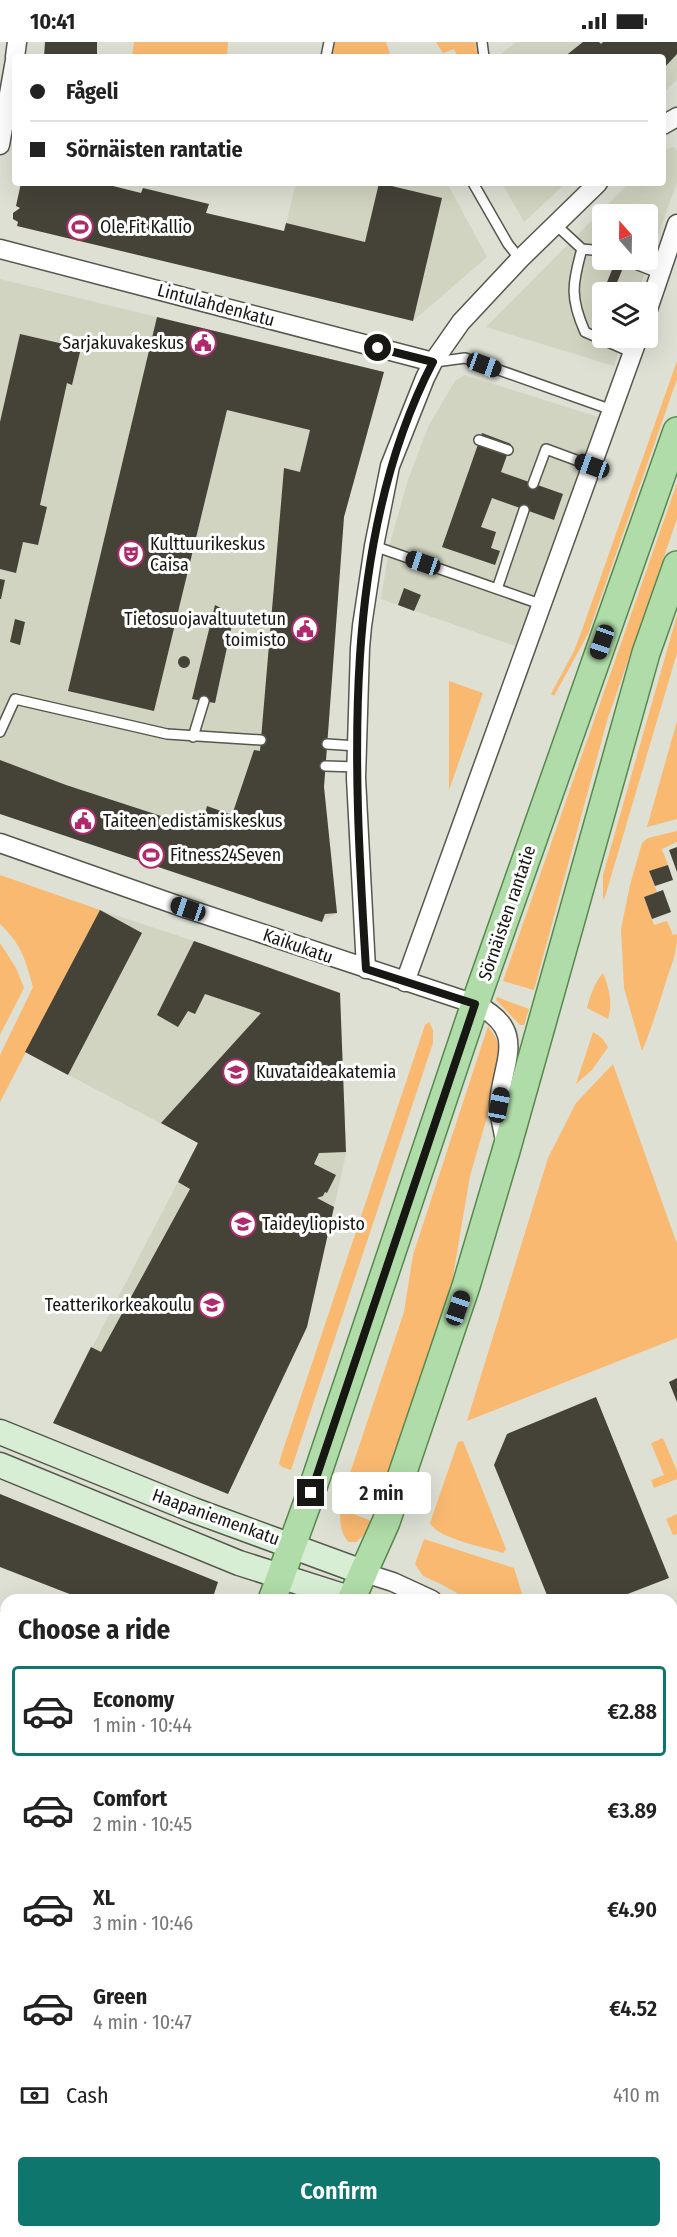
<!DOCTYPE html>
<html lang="en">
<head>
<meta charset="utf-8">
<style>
  body { margin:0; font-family:"Fira Sans Condensed",sans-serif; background:#f6f6f6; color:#222; height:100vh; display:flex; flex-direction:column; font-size:22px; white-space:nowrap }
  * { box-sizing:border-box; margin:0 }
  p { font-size:20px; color:#767676 }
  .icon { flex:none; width:33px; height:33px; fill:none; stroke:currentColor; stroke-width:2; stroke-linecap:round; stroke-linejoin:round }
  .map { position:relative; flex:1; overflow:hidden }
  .details { position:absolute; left:0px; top:1552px; width:678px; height:644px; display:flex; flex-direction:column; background:#fff; border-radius:18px 18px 0 0; box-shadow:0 6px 24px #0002 }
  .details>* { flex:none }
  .hud { position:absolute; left:12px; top:12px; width:654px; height:132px; border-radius:6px; box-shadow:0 6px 24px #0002; display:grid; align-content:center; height:132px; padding:0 18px; background:#fff }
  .needle { width:39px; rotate:340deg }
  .buttons { position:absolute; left:592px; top:162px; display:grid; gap:12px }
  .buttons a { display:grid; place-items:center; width:66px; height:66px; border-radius:6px; background:#fff; box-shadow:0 6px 24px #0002; font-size:30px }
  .end { position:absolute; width:27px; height:27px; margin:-14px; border:8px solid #171713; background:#fff; box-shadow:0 0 0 3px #fff }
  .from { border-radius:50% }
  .bubble { position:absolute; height:42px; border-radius:6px; background:#fff; box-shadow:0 6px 24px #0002; font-size:20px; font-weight:600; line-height:42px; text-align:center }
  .car { position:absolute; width:18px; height:36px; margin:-18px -9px; border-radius:8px; box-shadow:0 0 4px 2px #0007; background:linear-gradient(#222 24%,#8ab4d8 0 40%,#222 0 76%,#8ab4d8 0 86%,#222 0) }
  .hud b { display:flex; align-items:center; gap:21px; height:57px; font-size:22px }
  .hud b+b { border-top:2px solid #e0e0e0 }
  .hud i { width:15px; height:15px; background:#222 }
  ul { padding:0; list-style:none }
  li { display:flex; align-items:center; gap:18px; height:90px; margin:0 12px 9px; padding:0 6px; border:3px solid transparent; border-radius:6px }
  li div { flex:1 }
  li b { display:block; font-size:22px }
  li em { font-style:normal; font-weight:600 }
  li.selected { border-color:#0f766e }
  li>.icon { width:54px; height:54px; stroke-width:1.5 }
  h2 { padding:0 18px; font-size:27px; line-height:72px }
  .pay { display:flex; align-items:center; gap:15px; height:66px; padding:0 18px; font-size:22px }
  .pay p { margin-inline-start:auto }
  .primary-button { display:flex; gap:12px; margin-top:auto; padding:12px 18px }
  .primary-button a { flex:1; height:69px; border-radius:6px; background:#0f766e; color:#fff; font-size:24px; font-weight:600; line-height:69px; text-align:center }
  .status { display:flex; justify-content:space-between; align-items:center; height:42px; padding:0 30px; background:#fff; direction:ltr }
  .status svg { height:16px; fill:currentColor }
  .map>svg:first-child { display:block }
</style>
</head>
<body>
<div class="status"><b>10:41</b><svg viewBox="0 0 49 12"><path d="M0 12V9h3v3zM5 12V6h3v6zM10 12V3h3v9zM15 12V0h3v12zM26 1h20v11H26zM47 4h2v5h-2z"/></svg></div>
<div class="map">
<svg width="677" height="2195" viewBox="0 0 677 2195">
  <rect width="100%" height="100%" fill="#dde0d3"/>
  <path fill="#d0d4c0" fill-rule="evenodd" d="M516 0H677V38L663 51V15H497Z
    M674 105 677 109V140L638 250H603V296H623L614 324 486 285 629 141H663V108ZM603 172H648V218H603Z
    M296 141H447L487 215 413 279 271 244Z
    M502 141H566L524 180Z
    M0 237 384 330 344 475 324 745 337 871 322 880 0 772Z
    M465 333 598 375 518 605 381 557 390 501 408 438 428 385 455 339Z
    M100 868 194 899 340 951 346 1112 307 1285 228 1452 53 1381 198 1101 25 1010Z
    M677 1717V1856L672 1858V1719Z
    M290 2190H547L549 2195H292Z"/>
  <path fill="#f9b971" d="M134 0H228L227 15H132Z
    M335 0H386L391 15H332Z
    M436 0H475L478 15H458L454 7 443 11Z
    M677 319V337L588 592 554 654 551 652 574 609 582 588Z
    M677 441V477L607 679 534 948 503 939Z
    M677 573V611L605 855 603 858V833Z
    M449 639 483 651 449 748Z
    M677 679V777L647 785Z
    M677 789V800L662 807 668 823 649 830 657 850 644 855 654 883 667 879 673 893 677 892C677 915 670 925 664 946 657 968 651 988 642 1009L624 946 621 887 630 843 642 801 648 796Z
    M0 833 100 868 0 1060V1013L33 945C25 917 22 903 0 882Z
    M0 901 16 926 24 946 0 993Z
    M603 931C609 945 613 962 608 977L587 966C590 954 595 940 603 931Z
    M497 955 529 967 524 983H520L496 958Z
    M429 980 433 988V1001L291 1428 282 1425 279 1422 281 1414 425 983Z
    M488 984 496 996 500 1011 498 1037 470 1134 452 1240 380 1458 345 1446 404 1270 413 1213Z
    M593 990 602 996 608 1005 592 1028 576 1042Z
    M613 1022 677 1202V1296L467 1379 548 1116 576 1061Z
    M663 1396 677 1429V1437L654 1446 651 1438 664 1433 651 1401Z
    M463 1399 506 1507 503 1511C485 1505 438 1497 430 1481L458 1400Z
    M340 1467 372 1479 363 1494 356 1500H349C340 1492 340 1479 340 1467Z
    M677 1472V1492L673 1493 666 1477Z
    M424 1497 514 1526 524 1558H469L441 1542 423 1534 415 1522Z
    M0 1568 6 1571V1861L0 1863Z
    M672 1618 677 1631V1652L672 1654Z
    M677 2042V2129L672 2127V2044Z
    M547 2190H577L579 2195H549Z"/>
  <path fill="#454238" d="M45 0H97V14L44 15Z
    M583 0H599L601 2 603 0H677V12L663 27V15H564Z
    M21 141H101L141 151 143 146 209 162 206 171 284 189 286 181 365 200 379 141 442 156 413 279 17 184 18 180 13 177V171L20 166 16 164Z
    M614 223 623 226 613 250H603Z
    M157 275 384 330 344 475 324 745 337 871 325 872 322 880 0 772V718L66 743 201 787 207 764 232 773 254 708 260 709 284 426 300 430 310 388 227 368 154 669 68 649Z
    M20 292 81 306 72 343 67 341 40 463 47 465 38 503 23 500 16 531 0 527V380Z
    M482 391 511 402 501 430 563 452 554 478 492 456 481 485 496 490 491 506 500 509 495 523 442 505Z
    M0 537 5 538 1 557H0Z
    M404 546 421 553 414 569 398 563Z
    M215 563 234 573 215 661 192 657Z
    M15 577 25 580 20 603 10 600Z
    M178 620a6 6 0 1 1 12 0a6 6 0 1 1-12 0Z
    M677 805V830L669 808Z
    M668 823 673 838 655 844 649 829Z
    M663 848 671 870 652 877 644 855Z
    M100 868 142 891 68 1033 25 1010Z
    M194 899 340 951 346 1110 319 1111 314 1122 336 1133 327 1151 325 1150 323 1154 317 1156 334 1165 307 1285 228 1452 53 1381 91 1305 101 1310 190 1147 178 1140 198 1101 161 1081 261 971 205 952 195 972 188 969 178 985 157 973Z
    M677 1336V1360L669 1340Z
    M596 1355 669 1536 612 1558H549L494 1423 507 1392Z
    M0 1452 218 1540 212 1558H85L0 1525Z
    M0 1568 6 1571V1663L0 1661Z
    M677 1737V1834L672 1822V1739Z
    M6 1861V1925L0 1927V1863Z
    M677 1870V1887L672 1872Z
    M290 2190H419L421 2195H292Z
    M441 2190H490L491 2193 485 2195H443Z
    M590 2190H642L644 2195H592Z"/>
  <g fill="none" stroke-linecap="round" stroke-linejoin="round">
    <path stroke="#bfc2b6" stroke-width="18" stroke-dasharray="18 9" stroke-linecap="butt" d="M672 1927 677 1939"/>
    <g stroke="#55584d" stroke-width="12">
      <path id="service" d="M482 0 484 15
        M326 15 329 0
        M473 141 508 202 520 217
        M555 182 582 207 603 209
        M582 207C572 242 570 256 585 290L633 311
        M625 218 661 232
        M435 320 465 316 612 368
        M479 398 508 408
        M533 442 546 407 592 424
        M374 504 543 563
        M497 547 524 468
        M0 690 15 657 167 692 261 698
        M193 695 204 659
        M327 702 357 704
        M325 724 357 725"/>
    </g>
    <g stroke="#55584d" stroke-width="16">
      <path id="pedestrian" d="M672 1942 677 1954
        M672 2004 677 2017
        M658 2190 660 2195"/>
    </g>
    <g stroke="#55584d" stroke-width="21">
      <path id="minor" d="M15 15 17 0
        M663 83 677 75
        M0 103 15 18
        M0 207 433 320
        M648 267 677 182
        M0 801 188 867 475 962C529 988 502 1019 499 1062 499 1074 503 1087 505 1099
        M366 927 356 736 360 606 362 584 374 504 390 424 425 336 433 320 461 280 520 217 598 141
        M405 940 638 296
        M365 1531 393 1540 432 1558
        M0 1963 6 1961"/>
    </g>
    <g stroke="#55584d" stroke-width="27">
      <path id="secondary" d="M0 1390 193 1468 365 1531
        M0 1423 239 1521 352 1557"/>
    </g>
    <g stroke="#57884e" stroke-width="30">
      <path id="primary" d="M272 1558 311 1451 475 962 677 389
        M351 1558 386 1480 466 1244 506 1109 646 611 677 523
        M198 2190 200 2195
        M250 2190 252 2195"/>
    </g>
    <use href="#service" stroke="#fff" stroke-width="9"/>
    <use href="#pedestrian" stroke="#fff" stroke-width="14"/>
    <use href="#minor" stroke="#fff" stroke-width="18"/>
    <use href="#secondary" stroke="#d7eed4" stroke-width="24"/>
    <use href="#primary" stroke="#afdca8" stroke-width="27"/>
  </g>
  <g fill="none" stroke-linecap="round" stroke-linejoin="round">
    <path stroke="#171713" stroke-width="8" d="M311 1451 475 962 366 927C354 730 339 501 433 320L378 306"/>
  </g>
  <defs>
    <g id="stadium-ring" transform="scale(1.35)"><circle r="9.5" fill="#fff" stroke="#b0296d" stroke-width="1.5"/><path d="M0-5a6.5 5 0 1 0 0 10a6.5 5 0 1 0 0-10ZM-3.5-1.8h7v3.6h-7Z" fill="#b0296d"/></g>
    <g id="civic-ring" transform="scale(1.35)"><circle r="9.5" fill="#fff" stroke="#b0296d" stroke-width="1.5"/><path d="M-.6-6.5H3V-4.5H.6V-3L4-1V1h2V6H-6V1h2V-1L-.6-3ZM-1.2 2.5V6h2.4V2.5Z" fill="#b0296d"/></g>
    <g id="theatre-ring" transform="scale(1.35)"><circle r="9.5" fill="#fff" stroke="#b0296d" stroke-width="1.5"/><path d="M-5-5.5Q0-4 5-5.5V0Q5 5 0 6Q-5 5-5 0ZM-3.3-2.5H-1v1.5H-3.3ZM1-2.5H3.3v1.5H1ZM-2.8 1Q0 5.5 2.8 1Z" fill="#b0296d"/></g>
    <g id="university-ring" transform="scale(1.35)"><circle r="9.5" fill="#fff" stroke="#b0296d" stroke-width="1.5"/><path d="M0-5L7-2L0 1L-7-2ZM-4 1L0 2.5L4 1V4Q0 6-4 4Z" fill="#b0296d"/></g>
  </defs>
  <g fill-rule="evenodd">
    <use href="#stadium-ring" x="80" y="185"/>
    <use href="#civic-ring" x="203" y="301"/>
    <use href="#theatre-ring" x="131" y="512"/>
    <use href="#civic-ring" x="305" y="587"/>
    <use href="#civic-ring" x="83" y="779"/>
    <use href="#stadium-ring" x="151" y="813"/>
    <use href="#university-ring" x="236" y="1030"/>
    <use href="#university-ring" x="243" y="1182"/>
    <use href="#university-ring" x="212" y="1263"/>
  </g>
  <g text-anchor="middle" stroke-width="6" stroke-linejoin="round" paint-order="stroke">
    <g font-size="18" fill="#171713" stroke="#fff" text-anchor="start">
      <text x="100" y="191">Ole.Fit Kallio</text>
      <text x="184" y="307" text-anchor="end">Sarjakuvakeskus</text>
      <text x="150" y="508">Kulttuurikeskus<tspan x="150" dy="21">Caisa</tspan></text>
      <text x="286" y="583" text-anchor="end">Tietosuojavaltuutetun<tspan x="286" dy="21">toimisto</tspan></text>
      <text x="103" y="785">Taiteen edistämiskeskus</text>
      <text x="170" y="819">Fitness24Seven</text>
      <text x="256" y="1036">Kuvataideakatemia</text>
      <text x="262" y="1188">Taideyliopisto</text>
      <text x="192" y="1269" text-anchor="end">Teatterikorkeakoulu</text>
    </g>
    <g font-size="18" fill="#171713" stroke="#fff">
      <text transform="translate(216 263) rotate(15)" y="6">Lintulahdenkatu</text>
      <text transform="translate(507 871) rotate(-71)" y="6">Sörnäisten rantatie</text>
      <text transform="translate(298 904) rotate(19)" y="6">Kaikukatu</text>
      <text transform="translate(216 1475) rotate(20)" y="6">Haapaniemenkatu</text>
    </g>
  </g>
</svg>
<div class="buttons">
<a><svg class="needle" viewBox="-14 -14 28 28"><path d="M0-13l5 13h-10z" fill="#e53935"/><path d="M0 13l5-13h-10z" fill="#767676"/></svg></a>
<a><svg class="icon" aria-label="layers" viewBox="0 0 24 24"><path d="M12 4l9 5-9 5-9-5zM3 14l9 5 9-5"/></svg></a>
</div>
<i class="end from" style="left:378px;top:306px"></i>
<i class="end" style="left:311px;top:1451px"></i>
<div class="bubble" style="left:332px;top:1430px;width:99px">2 min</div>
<i class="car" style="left:484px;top:323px;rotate:110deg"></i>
<i class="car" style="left:592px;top:424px;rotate:290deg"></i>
<i class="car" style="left:423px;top:521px;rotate:289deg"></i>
<i class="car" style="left:602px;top:600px;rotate:199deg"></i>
<i class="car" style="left:188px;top:867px;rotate:289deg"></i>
<i class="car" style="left:499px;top:1063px;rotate:11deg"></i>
<i class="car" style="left:458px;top:1266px;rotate:19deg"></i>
<div class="hud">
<b><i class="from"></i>Fågeli</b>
<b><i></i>Sörnäisten rantatie</b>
</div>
<section class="details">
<h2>Choose a ride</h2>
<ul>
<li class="selected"><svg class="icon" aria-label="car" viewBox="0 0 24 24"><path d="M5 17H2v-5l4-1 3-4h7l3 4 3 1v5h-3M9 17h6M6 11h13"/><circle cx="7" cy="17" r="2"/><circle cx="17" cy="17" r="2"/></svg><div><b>Economy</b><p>1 min · 10:44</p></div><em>€2.88</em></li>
<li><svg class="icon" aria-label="car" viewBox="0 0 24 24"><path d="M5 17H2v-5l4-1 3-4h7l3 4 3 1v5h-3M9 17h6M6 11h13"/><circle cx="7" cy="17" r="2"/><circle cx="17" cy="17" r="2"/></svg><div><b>Comfort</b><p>2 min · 10:45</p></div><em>€3.89</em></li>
<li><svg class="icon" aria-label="car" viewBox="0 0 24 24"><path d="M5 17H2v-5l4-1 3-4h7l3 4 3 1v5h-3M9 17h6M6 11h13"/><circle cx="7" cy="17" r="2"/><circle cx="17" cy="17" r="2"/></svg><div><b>XL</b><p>3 min · 10:46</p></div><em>€4.90</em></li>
<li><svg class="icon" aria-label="car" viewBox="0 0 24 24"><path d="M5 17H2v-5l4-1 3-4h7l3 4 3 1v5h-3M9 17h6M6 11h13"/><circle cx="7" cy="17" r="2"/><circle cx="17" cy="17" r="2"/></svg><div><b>Green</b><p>4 min · 10:47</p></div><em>€4.52</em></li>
</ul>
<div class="pay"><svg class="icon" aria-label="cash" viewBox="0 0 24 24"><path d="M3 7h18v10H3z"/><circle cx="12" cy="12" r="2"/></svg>Cash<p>410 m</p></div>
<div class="primary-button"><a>Confirm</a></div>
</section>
</div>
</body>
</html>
